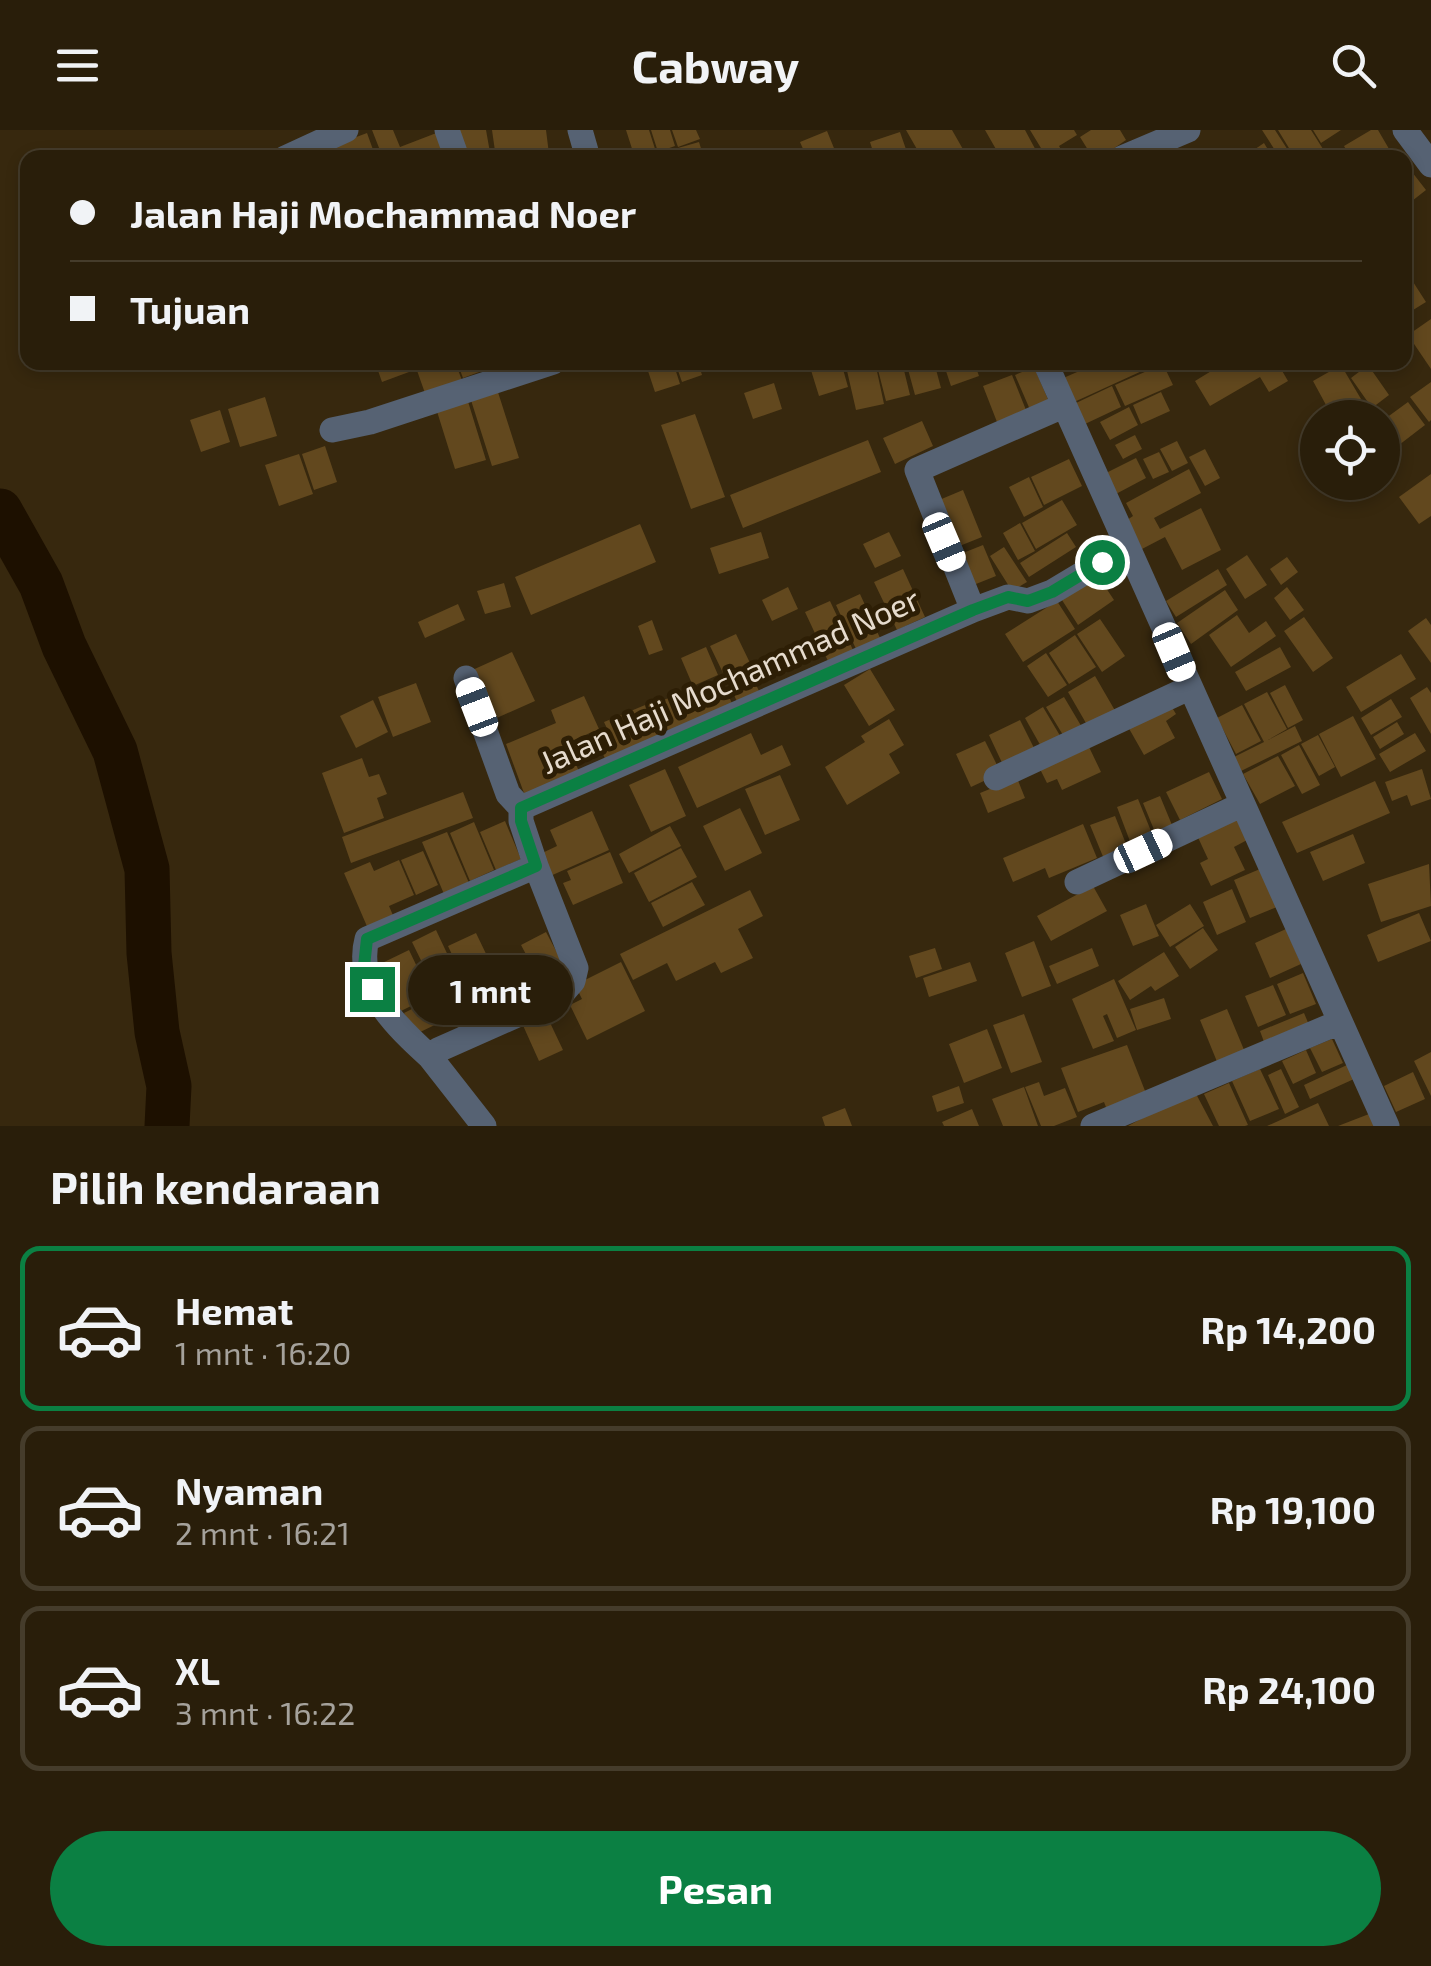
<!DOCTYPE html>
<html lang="id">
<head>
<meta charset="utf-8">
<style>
  body { margin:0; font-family:"Exo 2",sans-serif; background:#312713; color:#f1f3f6; height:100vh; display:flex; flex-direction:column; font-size:38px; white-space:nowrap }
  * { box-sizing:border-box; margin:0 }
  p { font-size:32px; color:#a5a29c }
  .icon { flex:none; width:55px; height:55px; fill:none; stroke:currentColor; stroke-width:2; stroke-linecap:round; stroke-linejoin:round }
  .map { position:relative; height:996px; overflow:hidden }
  .side { display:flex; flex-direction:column; background:#291e0a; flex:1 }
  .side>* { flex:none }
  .top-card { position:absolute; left:20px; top:20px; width:1392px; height:220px; border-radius:20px; box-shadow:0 5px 15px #0003,0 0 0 2px #453c2b; display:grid; align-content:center; height:220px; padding:0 50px; background:#291e0a }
  .tools { position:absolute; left:1300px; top:270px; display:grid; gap:20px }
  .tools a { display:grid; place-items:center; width:100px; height:100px; border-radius:50%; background:#291e0a; box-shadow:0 5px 15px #0003,0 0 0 2px #453c2b; font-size:50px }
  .end { position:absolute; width:45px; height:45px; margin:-22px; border:12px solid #0b8043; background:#fff; box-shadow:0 0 0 5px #fff }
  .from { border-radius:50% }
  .bubble { position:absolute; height:70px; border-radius:35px; background:#291e0a; box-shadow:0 5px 15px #0003,0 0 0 2px #453c2b; font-size:32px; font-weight:700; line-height:70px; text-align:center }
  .car { position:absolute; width:30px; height:60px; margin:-30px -15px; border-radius:12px; box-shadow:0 0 8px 2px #0007; background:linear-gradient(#fff 24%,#345 0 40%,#fff 0 76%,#345 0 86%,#fff 0) }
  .top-card b { display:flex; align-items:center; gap:35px; height:95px; font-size:38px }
  .top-card b+b { border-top:2px solid #453c2b }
  .top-card i { width:25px; height:25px; background:#f1f3f6 }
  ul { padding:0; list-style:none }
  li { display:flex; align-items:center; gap:30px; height:165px; margin:0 20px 15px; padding:0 30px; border:5px solid #453c2b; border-radius:20px }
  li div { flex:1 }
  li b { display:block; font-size:38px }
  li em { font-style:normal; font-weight:700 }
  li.on { border-color:#0b8043 }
  li>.icon { width:90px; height:90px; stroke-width:1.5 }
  h2 { padding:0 50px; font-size:45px; line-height:120px }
  .button { display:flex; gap:20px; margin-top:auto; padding:20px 50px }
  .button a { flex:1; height:115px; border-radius:60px; background:#0b8043; color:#fff; font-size:40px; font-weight:700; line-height:115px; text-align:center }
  header { display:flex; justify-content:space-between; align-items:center; height:130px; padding:0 50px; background:#291e0a; font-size:45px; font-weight:700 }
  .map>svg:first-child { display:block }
</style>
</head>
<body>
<header><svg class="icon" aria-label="menu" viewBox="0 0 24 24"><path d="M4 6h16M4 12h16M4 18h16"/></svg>Cabway<svg class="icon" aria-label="search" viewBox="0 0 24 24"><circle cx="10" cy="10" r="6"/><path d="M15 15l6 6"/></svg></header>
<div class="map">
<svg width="1431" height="996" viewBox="0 0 1431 996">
  <rect width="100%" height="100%" fill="#37280e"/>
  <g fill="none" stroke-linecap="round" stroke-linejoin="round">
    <path stroke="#1d1000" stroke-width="45" d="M0 381 41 454 64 516 115 621 147 739 149 823 157 902 169 956 167 996"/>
  </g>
  <path fill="#62481e" d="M372 0H393L400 17 439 2 448 25 440 28H383Z
    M456 0H486L491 28H462Z
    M492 0H546L549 24 570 21 571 28H543V24L496 28Z
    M626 0H649L656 22 635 28Z
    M651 0H670L675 16 658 22Z
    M672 0H696L700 9 678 17Z
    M906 0H952L968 28H922Z
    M985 0H1025L1040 28H1001Z
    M1030 0H1074L1077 5 1059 16 1066 28H1047Z
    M1091 0H1120L1126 10 1100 28H1093L1080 7Z
    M1262 0H1275L1293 28H1280Z
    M1278 0H1311L1323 19 1309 28H1295Z
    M1313 0H1341L1321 13Z
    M1371 0H1378L1392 24 1386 28H1351L1344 16Z
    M827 1 838 28H807L800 12Z
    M900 2 909 28H875L870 12Z
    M367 3 376 28H339L335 15Z
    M699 12 704 28H650V26Z
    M1264 13 1273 28H1242Z
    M1405 33 1426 60 1412 71 1405 63Z
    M1408 144 1426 172 1405 185V146Z
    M1431 189V239L1408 205Z
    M375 232H406L409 242 382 252Z
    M414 232H455L463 253 426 266Z
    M457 232H488L490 238 463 248Z
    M645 232H673L680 254 655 262Z
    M675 232H698L702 245 682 252Z
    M827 232H841L848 257 819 266 810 237Z
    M845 232H875L884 274 856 280Z
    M876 232H902L910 265 886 271Z
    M906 232H934L941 258 915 265Z
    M943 232H974L979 246 951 256Z
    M1090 232H1154L1155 235 1072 273 1061 249 1091 236Z
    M1226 232H1277L1288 251 1269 262 1260 247 1210 276 1195 251Z
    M1163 234 1173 255 1125 276 1115 255Z
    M1341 235 1361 269 1332 286 1313 251Z
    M1368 235 1389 265 1372 278 1351 248Z
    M1034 237 1050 274 1031 282 1015 245Z
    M1012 245 1026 280 997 292 983 256Z
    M1431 252V290L1429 292 1410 267Z
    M774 253 782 279 753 289 744 263Z
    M496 256 519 328 492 336 469 264Z
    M1112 256 1121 277 1085 294 1076 273Z
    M1161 262 1170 281 1141 294 1133 275Z
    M466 265 486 330 455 339 435 275Z
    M265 267 277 306 240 317 228 279Z
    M1408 272 1425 295 1399 315 1382 291Z
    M1129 277 1138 295 1110 310 1100 292Z
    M220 280 230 312 201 322 190 290Z
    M695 284 725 367 691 379 661 295Z
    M922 291 933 316 895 334 883 308Z
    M1135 305 1142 319 1123 329 1115 315Z
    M868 310 881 342 743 398 730 365Z
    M1177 311 1188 333 1172 341 1160 319Z
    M325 316 337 352 314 360 302 324Z
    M1205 319 1220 348 1205 356 1189 327Z
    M1159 322 1169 342 1153 349 1143 329Z
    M299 324 313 364 279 376 265 335Z
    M1136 328 1146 348 1114 365 1104 344Z
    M1069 329 1082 356 1044 375 1031 347Z
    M1189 339 1201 363 1154 388 1160 399 1201 378 1221 420 1182 440 1165 407 1142 419 1127 390 1133 386 1126 373Z
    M1431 344V386L1419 394 1399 367Z
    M1029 347 1043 377 1024 387 1009 357Z
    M963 360 982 407 952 419 932 373Z
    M1062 370 1077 395 1036 419 1022 393Z
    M1020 393 1035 421 1018 430 1003 403Z
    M640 394 656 432 531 485 515 447Z
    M761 402 769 428 719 444 710 418Z
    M889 402 901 426 875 438 863 414Z
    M1067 403 1076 417 1029 447 1020 433Z
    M983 415 996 446 966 458 953 427Z
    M1004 417 1027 452 1012 461 990 426Z
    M1247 425 1267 455 1245 469 1226 439Z
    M1287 427 1298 442 1281 455 1270 439Z
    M903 439 925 487 897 500 874 452Z
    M1218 439 1227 455 1176 487 1166 471Z
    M1098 446 1114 470 1078 495 1062 470Z
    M504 453 511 477 485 484 477 461Z
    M788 457 798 479 772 491 762 470Z
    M1287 457 1304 480 1290 490 1274 468Z
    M1225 460 1238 480 1191 514 1177 493Z
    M860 464 880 508 856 519 836 475Z
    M830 471 853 520 828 531 805 482Z
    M1057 471 1075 499 1023 532 1005 504Z
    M458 474 465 490 425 508 418 492Z
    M1237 485 1249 503 1266 491 1276 506 1231 537 1209 505Z
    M1304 487 1333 528 1313 542 1284 501Z
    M1426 488 1431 495V533L1408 501Z
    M1100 489 1125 526 1102 542 1077 504Z
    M652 490 663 520 649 525 638 496Z
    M736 504 751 535 725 547 710 516Z
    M1075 505 1096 537 1069 554 1049 523Z
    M706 517 718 545 693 556 681 528Z
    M1280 517 1291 537 1246 561 1235 542Z
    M512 522 535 571 490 591 468 542Z
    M1046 523 1067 555 1048 567 1027 536Z
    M1401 524 1416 549 1361 582 1346 557Z
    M749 539 763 570 741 580 727 550Z
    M870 539 895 580 869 596 844 555Z
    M1095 546 1117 584 1090 600 1068 562Z
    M721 549 735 580 670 605 656 573 681 563 682 567Z
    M416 553 431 592 393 607 378 567Z
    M1285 555 1303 590 1288 598 1270 563Z
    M1427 557 1431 563V604L1410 568Z
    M1267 562 1287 599 1268 610 1295 596 1302 611 1241 641 1234 627 1264 612 1244 574Z
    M584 566 599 599 567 613 583 651 528 674 506 614 556 593 551 580Z
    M1064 567 1083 599 1066 610 1046 577Z
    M1391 569 1402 587 1371 605 1361 588Z
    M373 570 388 602 356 618 340 586Z
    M1168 571 1176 584 1166 591 1175 608 1144 625 1127 595Z
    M650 573 666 614 609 638 597 610 610 605 604 592Z
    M1242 575 1261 611 1236 624 1217 588Z
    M1043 577 1062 609 1043 620 1025 588Z
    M1353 586 1376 629 1341 647 1319 604Z
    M889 589 904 615 889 624 900 643 847 675 825 637 865 612 861 606Z
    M1020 590 1036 622 1004 637 989 605Z
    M1397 592 1404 604 1380 619 1373 607Z
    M751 603 761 625 782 615 791 635 697 678 678 637Z
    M1415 603 1426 621 1390 642 1379 624Z
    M1318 605 1335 637 1319 646 1301 614Z
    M985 611 1001 643 971 657 956 624Z
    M1299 615 1320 655 1302 664 1281 625Z
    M1089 617 1101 642 1062 660 1057 649 1047 653 1040 639Z
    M1278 626 1295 656 1260 674 1243 644Z
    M362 628 369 647 379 644 387 664 377 668 384 688 344 703 322 643Z
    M665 639 686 686 651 702 629 655Z
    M1422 639 1431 669 1411 676 1407 665 1392 671 1385 652Z
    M1209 642 1222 669 1180 690 1166 662Z
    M780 645 800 690 765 705 745 659Z
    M1017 648 1025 668 988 683 980 663Z
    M1375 651 1390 683 1297 723 1282 692Z
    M463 662 473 688 351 733 342 707Z
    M1160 666 1172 695 1155 702 1143 673Z
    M1138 669 1153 706 1131 714 1117 677Z
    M740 678 762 723 725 741 703 696Z
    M592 681 609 720 548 747 538 725 557 716 550 700Z
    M1236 681 1249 709 1234 717 1245 740 1211 756 1200 733 1208 729 1195 701Z
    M1115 686 1128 719 1104 729 1090 695Z
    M505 691 521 729 496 740 480 702Z
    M474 692 494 740 470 751 450 703Z
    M1083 694 1097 728 1049 748 1045 738 1013 752 1003 728Z
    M670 696 681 716 629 743 619 724Z
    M447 702 469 753 444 764 422 712Z
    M1353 704 1365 733 1323 751 1310 722Z
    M681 718 697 747 649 772 634 743Z
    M423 721 438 755 416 765 401 730Z
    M610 722 623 753 573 775 563 753 571 750 567 741Z
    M399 730 414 765 389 776 395 790 369 801 344 743 370 732 374 741Z
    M1429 734 1431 776 1381 792 1368 754Z
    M1260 739 1277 777 1250 788 1234 750Z
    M692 752 705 775 663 797 651 773Z
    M1093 756 1107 781 1051 811 1037 786Z
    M1232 759 1246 792 1217 805 1203 772Z
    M750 760 763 786 738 799 753 828 721 843 715 832 676 851 667 833 633 850 620 824Z
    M1146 774 1159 806 1133 816 1120 785Z
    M1190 774 1204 796 1170 817 1156 795Z
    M1419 783 1431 811 1378 832 1367 805Z
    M1203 798 1218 820 1190 839 1175 817Z
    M1286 799 1301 834 1270 848 1255 813Z
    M436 800 461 853 438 865 412 812Z
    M546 802 570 847 545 860 521 815Z
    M476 803 502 857 474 871 448 816Z
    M1034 811 1051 856 1022 867 1005 823Z
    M935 818 942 839 916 848 909 826Z
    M1092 818 1099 836 1057 854 1049 836Z
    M409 820 431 866 401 881 378 835Z
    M1164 822 1179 846 1155 861 1151 856 1130 870 1118 851Z
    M621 832 645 881 587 910 570 875 582 869 575 855Z
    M970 832 977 851 929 867 923 848Z
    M1303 843 1316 874 1290 884 1277 854Z
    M1114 849 1136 900 1117 908 1107 884 1103 886 1114 911 1093 919 1072 869Z
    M462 855 481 895 461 905 455 891 447 895 435 868Z
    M1273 855 1286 885 1258 897 1245 866Z
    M1164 868 1171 889 1137 900 1130 879Z
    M432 869 443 891 414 905 404 883Z
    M1227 879 1247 927 1220 939 1200 890Z
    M544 880 563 920 539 931 521 891Z
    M1304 883 1312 902 1267 920 1260 901Z
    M1024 884 1042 932 1011 943 993 895Z
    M987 899 1002 938 964 953 949 914Z
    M1332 909 1343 933 1322 942 1310 918Z
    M1127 915 1149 971 1109 985 1104 972 1078 982 1061 938Z
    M1306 920 1316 943 1293 954 1282 931Z
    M1431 922V966L1414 931Z
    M1347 935 1354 949 1310 969 1304 955Z
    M1260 939 1279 979 1250 991 1232 951Z
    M1281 939 1299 977 1285 984 1268 945Z
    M1413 942 1425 969 1396 982 1384 956Z
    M1039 952 1044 966 1065 958 1077 987 1054 996H1041L1025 957Z
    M1229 953 1248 995 1245 996H1219L1204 964Z
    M959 956 964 973 937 982 932 966Z
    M1024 957 1038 996H1003L992 969Z
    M1194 960 1213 996H1128Z
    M1318 973 1329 996H1267Z
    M845 978 852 996H825L822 987Z
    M972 979 979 996H944L942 992Z
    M1369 984 1374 996H1338Z"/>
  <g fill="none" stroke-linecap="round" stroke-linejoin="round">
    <path stroke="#566273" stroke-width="25" d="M447 0 457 28
      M580 0 588 28
      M1405 0 1431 35
      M285 28 346 0
      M1122 28 1188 0
      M1045 232 1387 996
      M332 300 370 292 553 232
      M973 480 917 340 1063 276
      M996 648 1189 558
      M521 678 973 480 1008 467 1028 471 1052 462 1127 417
      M1077 752 1241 675
      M430 927C398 898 354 857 367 809L536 736 521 691V678L508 664 466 548
      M484 996 430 927 438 920 560 866 573 851 576 838 536 736
      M1093 996 1340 892"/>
  </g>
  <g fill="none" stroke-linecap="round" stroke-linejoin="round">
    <path stroke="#0b8043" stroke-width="12" d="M372 859 364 836 367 809 536 736 521 691V678L973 480 1008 467 1028 471 1052 462 1102 432"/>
  </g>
  <g text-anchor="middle" stroke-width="10" stroke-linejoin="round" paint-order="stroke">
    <g font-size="32" fill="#e6dbcd" stroke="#2d1e05">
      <text transform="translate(730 551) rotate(-24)" y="11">Jalan Haji Mochammad Noer</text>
    </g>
  </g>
</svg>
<div class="tools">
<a><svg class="icon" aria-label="locate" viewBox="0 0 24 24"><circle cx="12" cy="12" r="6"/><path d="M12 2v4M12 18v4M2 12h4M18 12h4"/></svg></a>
</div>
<i class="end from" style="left:1102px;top:432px"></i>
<i class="end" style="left:372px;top:859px"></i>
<div class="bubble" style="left:408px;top:825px;width:165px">1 mnt</div>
<i class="car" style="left:944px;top:412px;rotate:157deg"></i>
<i class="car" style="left:1174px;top:522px;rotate:157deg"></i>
<i class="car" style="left:477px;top:577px;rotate:339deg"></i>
<i class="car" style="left:1143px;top:721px;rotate:65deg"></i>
<div class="top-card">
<b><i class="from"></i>Jalan Haji Mochammad Noer</b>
<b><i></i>Tujuan</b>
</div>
</div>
<section class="side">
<h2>Pilih kendaraan</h2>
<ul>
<li class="on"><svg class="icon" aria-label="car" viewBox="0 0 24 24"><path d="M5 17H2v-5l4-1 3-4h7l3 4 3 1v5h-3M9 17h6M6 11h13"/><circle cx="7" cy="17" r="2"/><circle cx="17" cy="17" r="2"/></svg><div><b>Hemat</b><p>1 mnt · 16:20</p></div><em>Rp 14,200</em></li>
<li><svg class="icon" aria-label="car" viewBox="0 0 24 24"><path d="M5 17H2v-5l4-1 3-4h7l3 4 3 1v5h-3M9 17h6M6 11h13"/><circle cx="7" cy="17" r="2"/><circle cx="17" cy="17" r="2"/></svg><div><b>Nyaman</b><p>2 mnt · 16:21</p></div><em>Rp 19,100</em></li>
<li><svg class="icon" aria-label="car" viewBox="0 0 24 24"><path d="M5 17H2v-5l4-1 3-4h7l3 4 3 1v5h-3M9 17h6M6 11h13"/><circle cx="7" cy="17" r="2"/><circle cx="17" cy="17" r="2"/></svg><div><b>XL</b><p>3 mnt · 16:22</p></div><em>Rp 24,100</em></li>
</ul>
<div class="button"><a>Pesan</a></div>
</section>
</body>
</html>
